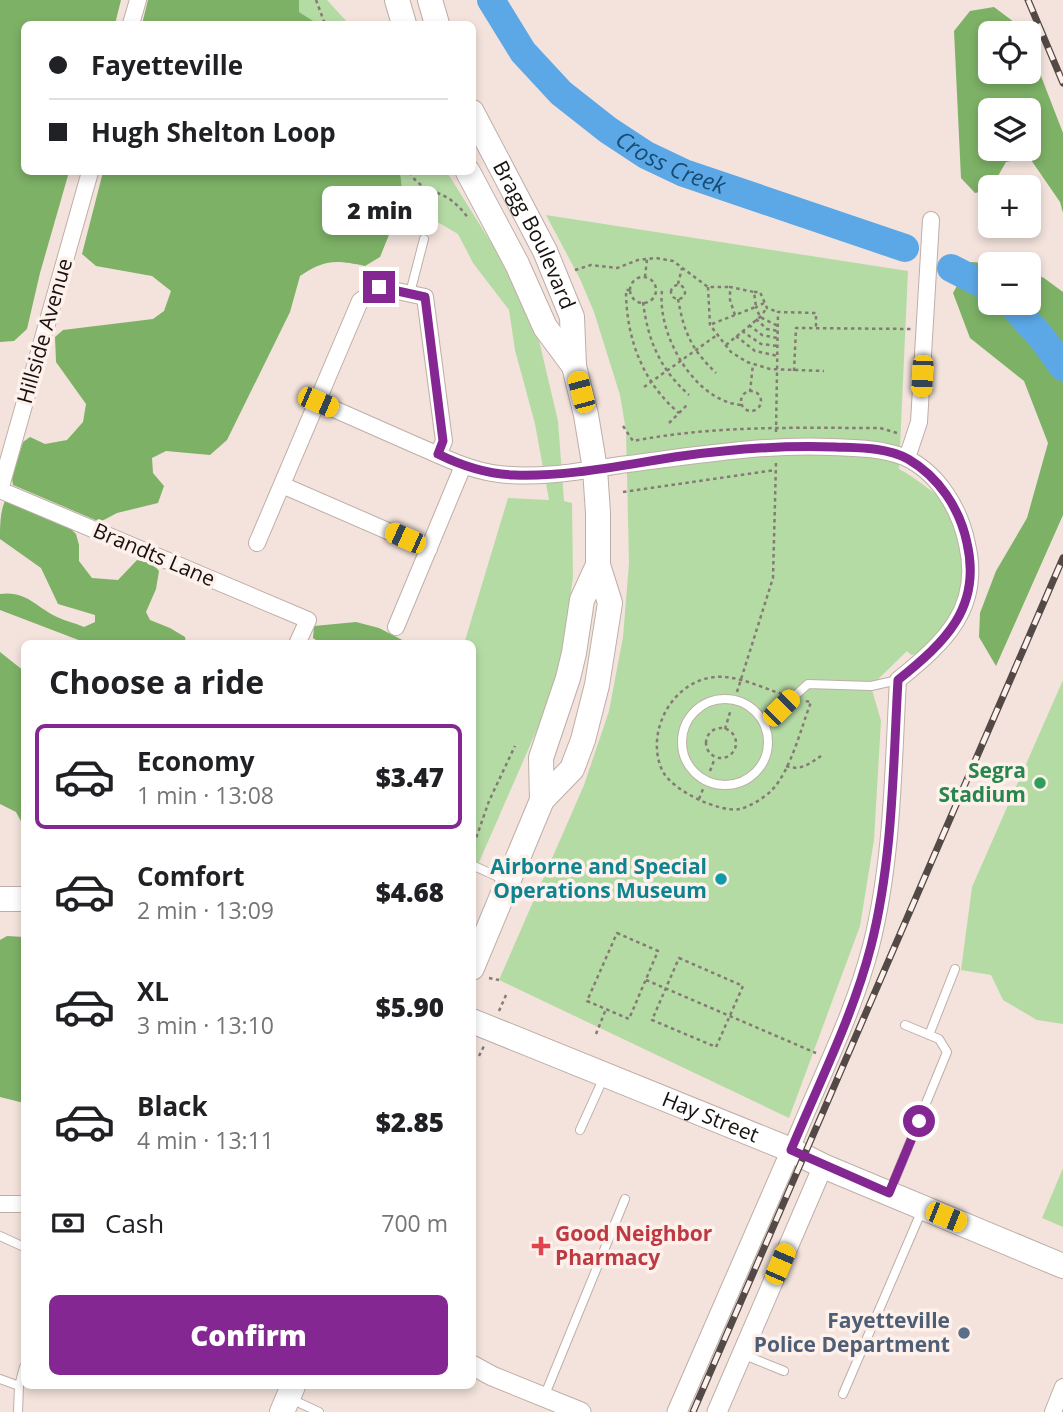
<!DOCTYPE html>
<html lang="en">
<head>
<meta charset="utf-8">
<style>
  body { margin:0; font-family:"Open Sans",sans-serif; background:#f2f2f2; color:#202124; height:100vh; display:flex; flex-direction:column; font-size:26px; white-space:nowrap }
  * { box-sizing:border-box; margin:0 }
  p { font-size:23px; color:#757577 }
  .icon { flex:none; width:38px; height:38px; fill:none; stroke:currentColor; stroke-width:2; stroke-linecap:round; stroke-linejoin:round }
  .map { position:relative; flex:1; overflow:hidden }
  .side { position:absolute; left:21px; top:640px; width:455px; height:749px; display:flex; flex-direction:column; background:#fff; border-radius:10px; box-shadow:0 4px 10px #0003 }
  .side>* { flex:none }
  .banner { position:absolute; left:21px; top:21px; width:455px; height:154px; border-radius:10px; box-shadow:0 4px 10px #0003; display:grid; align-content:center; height:154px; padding:0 28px; background:#fff }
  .buttons { position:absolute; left:978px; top:21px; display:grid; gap:14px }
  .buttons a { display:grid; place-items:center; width:63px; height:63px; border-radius:10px; background:#fff; box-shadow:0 4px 10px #0003; font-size:35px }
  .end { position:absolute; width:32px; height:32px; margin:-16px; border:9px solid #842793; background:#fff; box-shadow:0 0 0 4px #fff }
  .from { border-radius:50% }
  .bubble { position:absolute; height:49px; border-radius:10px; background:#fff; box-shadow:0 4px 10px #0003; font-size:23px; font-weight:800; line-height:49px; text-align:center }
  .car { position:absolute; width:21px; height:42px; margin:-21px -10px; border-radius:9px; box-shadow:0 0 5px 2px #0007; background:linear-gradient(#f5c518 24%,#345 0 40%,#f5c518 0 76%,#345 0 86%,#f5c518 0) }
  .banner b { display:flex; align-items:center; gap:24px; height:66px; font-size:26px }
  .banner b+b { border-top:2px solid #e0e0e0 }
  .banner i { width:18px; height:18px; background:#202124 }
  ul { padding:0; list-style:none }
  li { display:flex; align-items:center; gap:21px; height:105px; margin:0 14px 10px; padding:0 14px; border:4px solid transparent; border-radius:10px }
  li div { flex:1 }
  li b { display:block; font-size:26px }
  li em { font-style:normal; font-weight:800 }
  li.on { border-color:#842793 }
  li>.icon { width:63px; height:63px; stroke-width:1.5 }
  h2 { padding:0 28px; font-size:32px; line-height:84px }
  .pay { display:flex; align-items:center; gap:18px; height:77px; padding:0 28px; font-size:26px }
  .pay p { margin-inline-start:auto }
  .primary-button { display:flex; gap:14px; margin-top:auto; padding:14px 28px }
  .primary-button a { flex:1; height:80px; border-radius:10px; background:#842793; color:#fff; font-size:28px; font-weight:800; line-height:80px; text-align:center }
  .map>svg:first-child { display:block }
</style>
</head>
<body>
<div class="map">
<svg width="1063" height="1412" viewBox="0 0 1063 1412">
  <rect width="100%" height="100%" fill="#f3e3dc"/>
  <path fill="#b5dba5" d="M285 0H327L349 24H313Z
    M400 172H447L498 254 538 336 558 421 564 501 572 503 573 577 564 644 549 702 473 876 472 644H464L508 498 549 500 535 424 515 350 509 310 473 263 458 234 422 213 403 196Z
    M546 215 908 271 899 469C920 480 935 495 954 507L970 554 964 611 948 618 938 634 917 654 911 655 907 651 871 686 881 721 874 840 860 926 789 1118 499 980 584 785 609 711 623 637 629 563 626 431 620 395 594 312 580 279Z
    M1063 680V1024L1037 1020 1003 1000 991 975 961 970 972 887Z
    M1063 1168V1227L1042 1218Z"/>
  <path fill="#7db166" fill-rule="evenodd" d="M0 0H121L115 24H24V172H69L40 273 27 329 14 341 0 342Z
    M148 0H299V12L313 21 333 24H142Z
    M994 7 1022 28 1024 33H990V72H1029V45L1063 133V213L1060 202 1029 157 1006 162 990 190 975 193 961 178 954 31 970 11ZM1029 110V149H990V110Z
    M103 172H400L403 196 393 225 380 257 365 266C336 260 325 259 300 276L290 312 227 440 210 455 166 451 152 458 153 473 164 486 158 503 117 513 100 522 13 485 12 478 23 442 30 437 45 444 67 440 83 422 86 404 56 362 55 337 63 330 153 319 164 311 171 291 152 276 96 266 82 254Z
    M970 262 1012 264H990V303H1029V271L1044 278 1063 292V515L996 666 979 637 980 613 996 571 1027 518 1048 443 1024 381 970 338 953 293Z
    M6 499 66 524 76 534 79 545V561L92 578 118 580 137 560 152 563 159 571 156 589 146 612 150 620 170 628 185 637 186 644H89L0 610V594C26 590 36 607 57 617 65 621 75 623 84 627L95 622V615L58 604 41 568 0 539C0 526 0 510 6 499Z
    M356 622 379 628 410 644H322L313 638 314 626Z
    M0 652 24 671V827L16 812 0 804Z
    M7 936 24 937V1103L0 1097V940Z"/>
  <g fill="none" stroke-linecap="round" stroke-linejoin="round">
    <g stroke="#5ca8e6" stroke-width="28">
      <path id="s1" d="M491 0 523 52 561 93 608 130 646 155 684 173 905 248"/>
      <path d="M951 268 990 288"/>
      <path d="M1010 303 1042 338 1063 367"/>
    </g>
    <g stroke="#beaea8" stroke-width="10">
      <path id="service" d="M410 293 424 239
        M682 742a43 43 0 1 1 86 0a43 43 0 1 1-86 0Z
        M762 720 781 708 808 684 871 686 898 680
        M472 865 505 880
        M929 1035 955 969
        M580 1130 604 1077
        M890 1191 947 1052 939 1039 905 1025
        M0 1236 24 1247
        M742 1354 784 1371
        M0 1379 19 1386
        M843 1394 922 1210
        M544 1397 625 1199
        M291 1399 319 1412
        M18 1412 19 1386 24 1367"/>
    </g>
    <g stroke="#beaea8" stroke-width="18">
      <path id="minor" d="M131 24 138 0
        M318 402C352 417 386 432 420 447 446 458 471 471 499 474 540 479 581 471 620 465 691 456 760 444 831 447 855 448 880 448 904 457 938 472 960 509 967 544 982 608 945 642 898 680 893 768 893 859 871 946 853 1016 818 1082 791 1150
        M907 458 919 422 931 220
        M282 485 429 549
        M0 490 308 620 297 644
        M0 490 90 172
        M257 543 360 301 379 287 425 297 444 441 438 455
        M396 627 463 466
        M0 1204H24
        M1053 1412 1063 1387"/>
    </g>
    <g stroke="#beaea8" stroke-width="21">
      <path id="tertiary" d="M472 1365 492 1376 581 1412
        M677 1412 791 1150
        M717 1412 823 1166"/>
    </g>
    <g stroke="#beaea8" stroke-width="26">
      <g id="primary">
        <path d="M397 0 404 24"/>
        <path d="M430 0 437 24"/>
        <path id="s2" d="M472 112 545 251 572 317 574 366 586 415 595 469 598 513V565L610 603 597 685 583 740 572 769 542 800 472 968"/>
        <path d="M468 172 517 264 545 327 574 366"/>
        <path d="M542 800 541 758 568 678 574 653 582 600 598 565"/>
        <path d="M0 899H24"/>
        <path id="s3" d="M472 1021 791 1150 823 1166 1063 1266"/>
        <path d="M282 1412 293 1386"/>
      </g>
    </g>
    <path stroke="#857a75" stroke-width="2.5" stroke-dasharray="3.5 3.5" stroke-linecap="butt" d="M316 0 325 24
      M410 172C417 188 434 190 448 198 457 204 463 211 469 219
      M575 270 591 265 617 268 638 260 656 258 673 261 708 287H730
      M645 277 647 259
      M630 290a13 13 0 1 1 26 0a13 13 0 1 1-26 0Z
      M678 284 682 268
      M671 292a7 7 0 1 1 14 0a7 7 0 1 1-14 0Z
      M708 287 710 325 731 352 747 362 770 369 824 371
      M630 290H626C626 337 642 382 679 413
      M662 291C657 335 695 402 742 405
      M754 292H760L767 308 778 312
      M678 299C684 332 691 349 716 373
      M643 302C648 341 660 369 689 395
      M764 303 756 307 760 317 778 326
      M756 319 767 329 778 331
      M712 324 753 308 756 307 754 292 730 287V300L735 315
      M749 325 762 335 777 338
      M742 331 761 344 778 346
      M736 336 755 351 778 356
      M726 345 760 317 767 308
      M794 371 796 328 911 329
      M644 387 717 335
      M741 401a10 10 0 1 1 20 0a10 10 0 1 1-20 0Z
      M750 392 753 364
      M669 423 688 404
      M623 426 633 441C715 425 797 428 880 428L897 433
      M776 432 778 312 816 313V329
      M623 492 775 470
      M737 692 773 578 776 463
      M782 694C760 687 737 675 715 677 672 681 645 732 662 770 671 790 719 813 740 809 751 806 764 798 772 790 791 770 801 728 811 702L805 701
      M706 743a15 15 0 1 1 30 0a15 15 0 1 1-30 0Z
      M725 729 731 709
      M786 766C801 771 809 764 821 756
      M710 771 715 758
      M699 799 703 789
      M474 844 489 801 515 746
      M617 933 658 951 629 1019 587 1001Z
      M679 958 743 986 716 1047 652 1020Z
      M489 978 499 980
      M646 980 816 1053
      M499 1011 506 995
      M596 1034 606 1009
      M479 1056 484 1046
      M472 1059 474 1060"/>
    <use href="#service" stroke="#fff" stroke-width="8"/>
    <use href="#minor" stroke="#fff" stroke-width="16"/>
    <use href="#tertiary" stroke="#fff" stroke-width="19"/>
    <use href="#primary" stroke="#fff" stroke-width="24"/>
    <g stroke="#534a47" stroke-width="7">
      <path id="rail" d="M1028 0 1063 83
        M693 1412 1063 558"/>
    </g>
    <use href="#rail" stroke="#fef1eb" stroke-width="4.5" stroke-dasharray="13" stroke-linecap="butt"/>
  </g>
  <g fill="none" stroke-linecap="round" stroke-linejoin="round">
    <path stroke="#842793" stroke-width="9" d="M379 287 425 297 443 441 438 454C462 466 486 474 514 475 570 477 627 464 682 456 733 449 784 445 835 447 859 448 886 447 908 459 939 477 960 509 967 543 982 608 945 642 898 680 893 768 893 859 871 946 853 1016 819 1083 791 1150L889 1193 919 1121"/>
  </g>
  <circle fill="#2e9e5b" stroke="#fef1eb" stroke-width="2.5" cx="1040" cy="783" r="7"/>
  <circle fill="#0f9aa8" stroke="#fef1eb" stroke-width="2.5" cx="721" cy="879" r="7"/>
  <path fill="#e0444e" stroke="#fef1eb" stroke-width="2.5" d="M537.5 1235.5h7v7h7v7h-7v7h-7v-7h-7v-7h7z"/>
  <circle fill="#5c6f8a" stroke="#fef1eb" stroke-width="2.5" cx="964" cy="1333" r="7"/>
  <g text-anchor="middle" stroke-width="7" stroke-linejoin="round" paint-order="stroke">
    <g font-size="21" fill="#17110f" stroke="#fef1eb">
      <text dy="7" stroke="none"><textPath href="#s2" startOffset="138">Bragg Boulevard</textPath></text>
      <text transform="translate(45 331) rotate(-74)" y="7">Hillside Avenue</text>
      <text transform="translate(154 555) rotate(23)" y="7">Brandts Lane</text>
      <text dy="7" stroke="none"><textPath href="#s3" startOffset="257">Hay Street</textPath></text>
    </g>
    <g font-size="21" font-weight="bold" fill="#27864d" stroke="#fef1eb" text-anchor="end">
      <text x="1026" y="778">Segra<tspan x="1026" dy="24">Stadium</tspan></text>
    </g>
    <g font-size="21" font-weight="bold" fill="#0d838f" stroke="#fef1eb" text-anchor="end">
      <text x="707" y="874">Airborne and Special<tspan x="707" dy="24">Operations Museum</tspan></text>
    </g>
    <g font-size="21" font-weight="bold" fill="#be3a42" stroke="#fef1eb" text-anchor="start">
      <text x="555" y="1241">Good Neighbor<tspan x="555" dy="24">Pharmacy</tspan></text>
    </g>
    <g font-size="21" font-weight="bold" fill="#4e5e75" stroke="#fef1eb" text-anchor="end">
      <text x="950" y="1328">Fayetteville<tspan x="950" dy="24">Police Department</tspan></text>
    </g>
    <g font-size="23" font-style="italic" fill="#154d76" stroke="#fef1eb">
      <text dy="8" stroke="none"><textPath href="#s1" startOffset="248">Cross Creek</textPath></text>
    </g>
  </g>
</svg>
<div class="buttons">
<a><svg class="icon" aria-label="locate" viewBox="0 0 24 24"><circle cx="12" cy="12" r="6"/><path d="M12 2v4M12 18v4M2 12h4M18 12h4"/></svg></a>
<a><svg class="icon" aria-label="layers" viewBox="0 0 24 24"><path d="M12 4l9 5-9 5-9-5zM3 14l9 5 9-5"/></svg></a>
<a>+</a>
<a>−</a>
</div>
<i class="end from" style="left:919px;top:1121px"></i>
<i class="end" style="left:379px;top:287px"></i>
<div class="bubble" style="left:322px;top:186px;width:116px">2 min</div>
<i class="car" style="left:922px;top:376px;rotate:183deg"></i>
<i class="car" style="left:581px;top:392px;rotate:345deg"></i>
<i class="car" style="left:318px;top:402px;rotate:113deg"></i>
<i class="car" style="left:405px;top:538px;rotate:294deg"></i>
<i class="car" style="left:781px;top:708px;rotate:45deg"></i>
<i class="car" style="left:946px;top:1217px;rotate:112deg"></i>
<i class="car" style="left:780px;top:1264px;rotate:23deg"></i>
<div class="banner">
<b><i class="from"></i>Fayetteville</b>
<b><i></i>Hugh Shelton Loop</b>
</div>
<section class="side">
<h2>Choose a ride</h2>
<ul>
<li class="on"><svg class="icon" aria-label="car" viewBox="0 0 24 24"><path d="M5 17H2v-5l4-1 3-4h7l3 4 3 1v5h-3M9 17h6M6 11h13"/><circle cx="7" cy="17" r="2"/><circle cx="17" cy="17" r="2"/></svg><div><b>Economy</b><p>1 min · 13:08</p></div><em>$3.47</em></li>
<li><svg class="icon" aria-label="car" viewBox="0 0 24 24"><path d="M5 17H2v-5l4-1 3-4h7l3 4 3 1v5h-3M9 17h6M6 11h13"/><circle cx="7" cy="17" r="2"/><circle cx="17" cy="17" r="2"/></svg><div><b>Comfort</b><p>2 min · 13:09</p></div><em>$4.68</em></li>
<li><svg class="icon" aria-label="car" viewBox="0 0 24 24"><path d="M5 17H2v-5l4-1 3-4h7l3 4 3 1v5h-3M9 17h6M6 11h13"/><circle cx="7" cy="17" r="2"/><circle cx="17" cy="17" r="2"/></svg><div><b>XL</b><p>3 min · 13:10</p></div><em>$5.90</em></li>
<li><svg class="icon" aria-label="car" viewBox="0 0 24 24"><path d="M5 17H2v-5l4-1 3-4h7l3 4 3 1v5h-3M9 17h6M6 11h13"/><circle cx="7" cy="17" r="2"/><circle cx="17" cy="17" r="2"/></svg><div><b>Black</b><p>4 min · 13:11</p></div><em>$2.85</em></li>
</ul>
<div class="pay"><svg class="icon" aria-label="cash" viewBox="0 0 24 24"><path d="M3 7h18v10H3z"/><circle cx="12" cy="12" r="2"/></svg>Cash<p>700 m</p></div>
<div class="primary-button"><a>Confirm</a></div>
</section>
</div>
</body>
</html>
